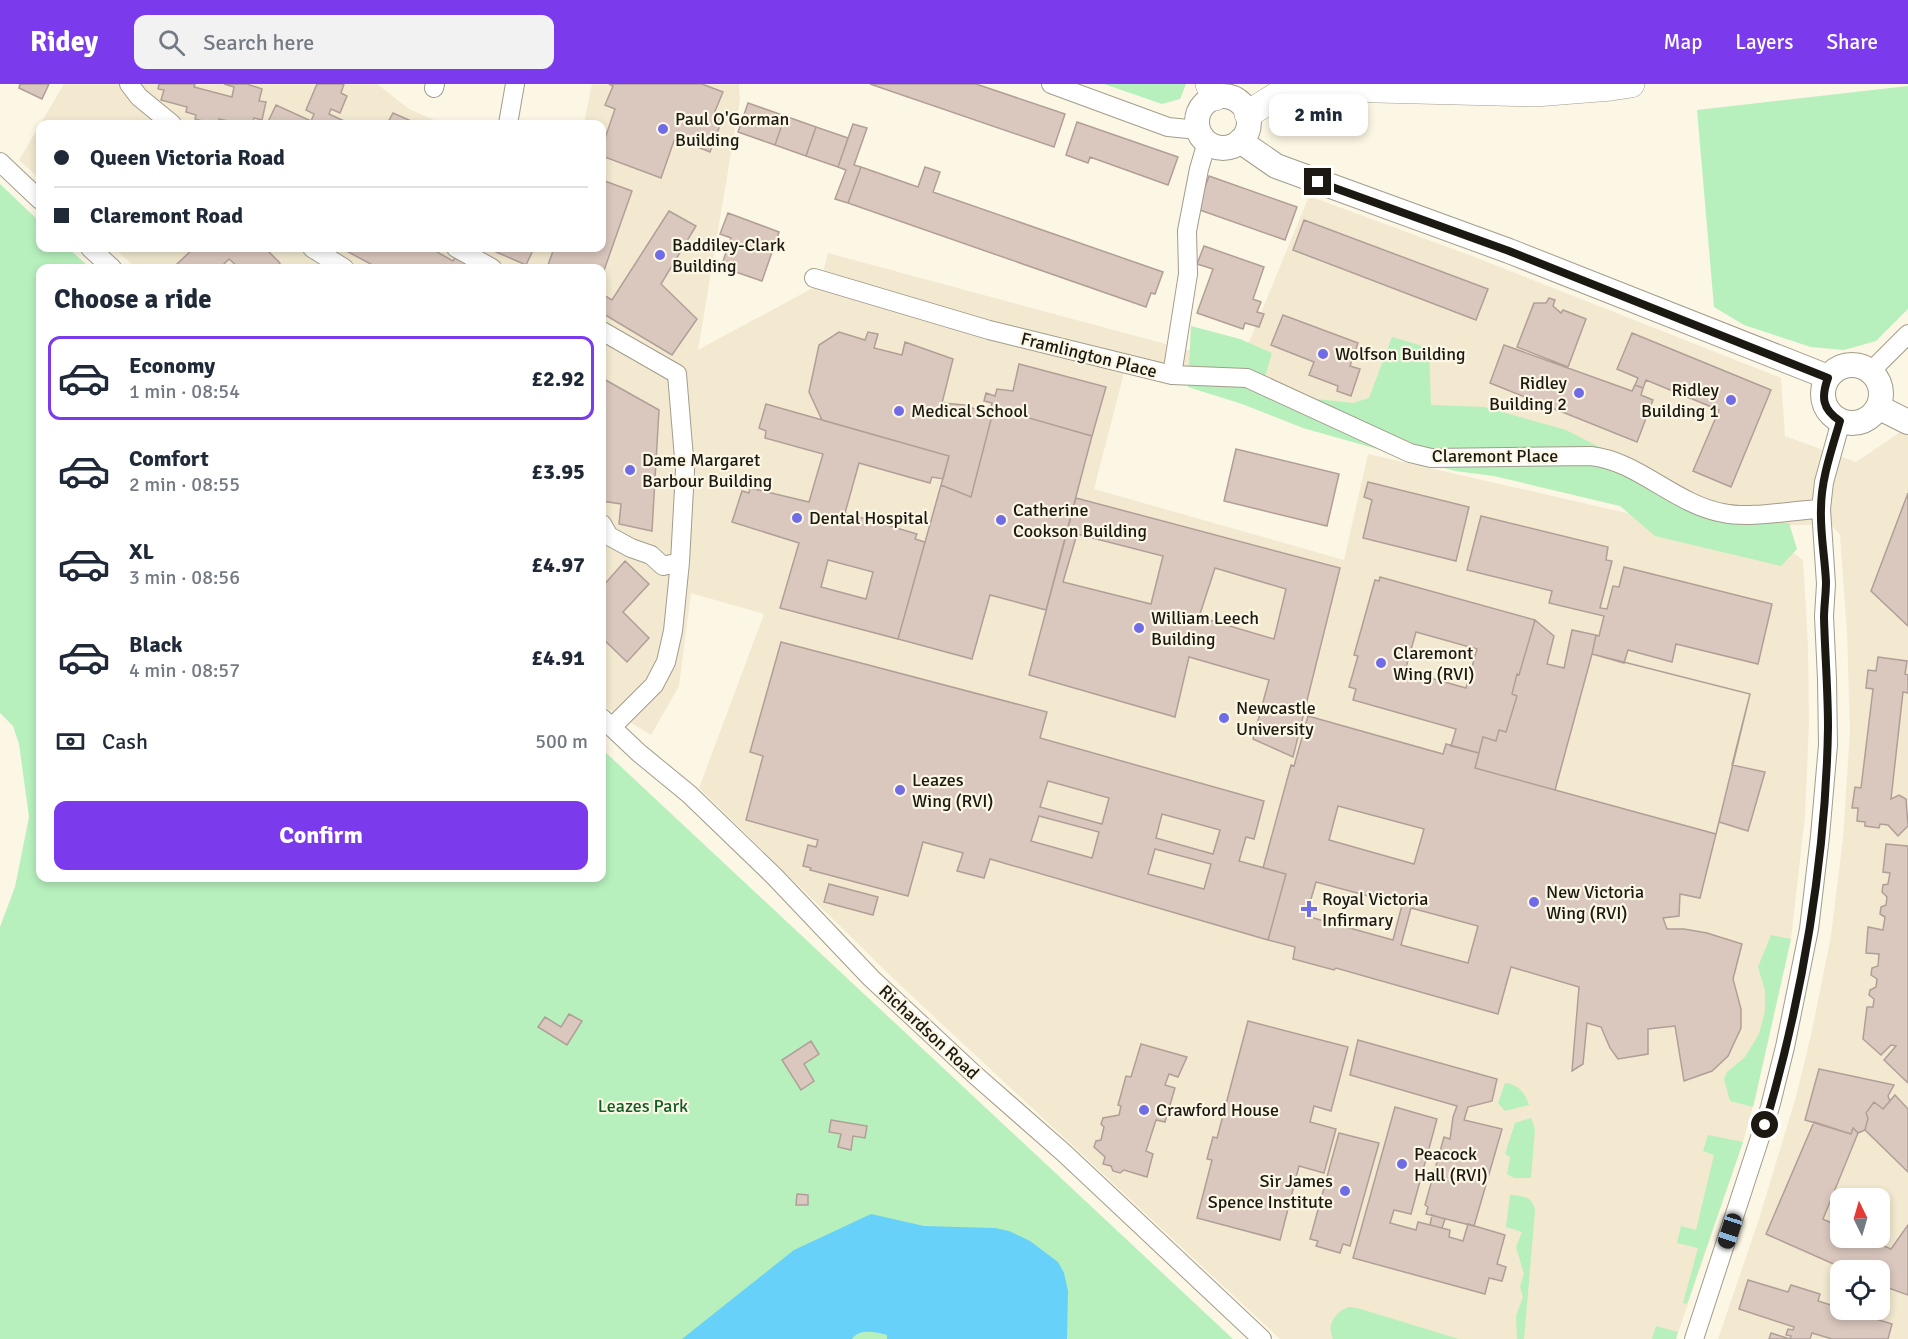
<!DOCTYPE html>
<html lang="en">
<head>
<meta charset="utf-8">
<style>
  body { margin:0; font-family:Signika,sans-serif; background:#f2f2f3; color:#1f2937; height:100vh; display:flex; flex-direction:column; font-size:22px; white-space:nowrap }
  * { box-sizing:border-box; margin:0 }
  p { font-size:20px; color:#747a83 }
  .icon { flex:none; width:33px; height:33px; fill:none; stroke:currentColor; stroke-width:2; stroke-linecap:round; stroke-linejoin:round }
  .map { position:relative; flex:1; overflow:hidden }
  .panel { position:absolute; left:36px; top:180px; width:570px; height:618px; display:flex; flex-direction:column; background:#fff; border-radius:12px; box-shadow:0 3px 9px #0003 }
  .panel>* { flex:none }
  .hud { position:absolute; left:36px; top:36px; width:570px; height:132px; border-radius:12px; box-shadow:0 3px 9px #0003; display:grid; align-content:center; height:132px; padding:0 18px; background:#fff }
  .needle { width:39px; rotate:355deg }
  .fabs { position:absolute; left:1830px; top:1104px; display:grid; gap:12px }
  .fabs a { display:grid; place-items:center; width:60px; height:60px; border-radius:12px; background:#fff; box-shadow:0 3px 9px #0003; font-size:30px }
  .end { position:absolute; width:27px; height:27px; margin:-14px; border:8px solid #1c1913; background:#fff; box-shadow:0 0 0 3px #fff }
  .from { border-radius:50% }
  .bubble { position:absolute; height:42px; border-radius:12px; background:#fff; box-shadow:0 3px 9px #0003; font-size:20px; font-weight:700; line-height:42px; text-align:center }
  .car { position:absolute; width:18px; height:36px; margin:-18px -9px; border-radius:8px; box-shadow:0 0 4px 2px #0007; background:linear-gradient(#222 24%,#8ab4d8 0 40%,#222 0 76%,#8ab4d8 0 86%,#222 0) }
  .hud b { display:flex; align-items:center; gap:21px; height:57px; font-size:22px }
  .hud b+b { border-top:2px solid #e0e1e3 }
  .hud i { width:15px; height:15px; background:#1f2937 }
  ul { padding:0; list-style:none }
  li { display:flex; align-items:center; gap:18px; height:84px; margin:0 12px 9px; padding:0 6px; border:3px solid transparent; border-radius:12px }
  li div { flex:1 }
  li b { display:block; font-size:22px }
  li em { font-style:normal; font-weight:700 }
  li.active { border-color:#7c3aed }
  li>.icon { width:54px; height:54px; stroke-width:1.5 }
  h2 { padding:0 18px; font-size:27px; line-height:72px }
  .pay { display:flex; align-items:center; gap:15px; height:66px; padding:0 18px; font-size:22px }
  .pay p { margin-inline-start:auto }
  .primary-button { display:flex; gap:12px; margin-top:auto; padding:12px 18px }
  .primary-button a { flex:1; height:69px; border-radius:12px; background:#7c3aed; color:#fff; font-size:24px; font-weight:700; line-height:69px; text-align:center }
  header { display:flex; align-items:center; gap:36px; box-sizing:border-box; height:84px; padding:0 30px; background:#7c3aed; color:#fff }
  header strong { font-size:28px }
  nav { display:flex; gap:33px; margin-inline-start:auto; font-size:21px }
  .search { width:420px; height:54px; background:#f2f2f3; display:flex; align-items:center; gap:15px; box-sizing:border-box; padding:0 21px; border-radius:12px; color:#747a83; font-size:22px }
  .map>svg:first-child { display:block }
</style>
</head>
<body>
<header>
<strong>Ridey</strong>
<div class="search"><svg class="icon" aria-label="search" viewBox="0 0 24 24"><circle cx="10" cy="10" r="6"/><path d="M15 15l6 6"/></svg>Search here</div>
<nav><a>Map</a><a>Layers</a><a>Share</a></nav>
</header>
<div class="map">
<svg width="1908" height="1255" viewBox="0 0 1908 1255">
  <rect width="100%" height="100%" fill="#fcf6e4"/>
  <path fill="#f2e9d0" fill-rule="evenodd" d="M64 0H377L409 25 443 40H40V95L19 76Z
    M592 0H739L740 15 698 266 820 200 828 169 1240 280 1309 112 1472 172 1781 294 1785 352 1856 378 1908 343V1255H1718L1758 1138 1796 1013 1811 951 1831 852 1843 754 1850 647 1847 548 1840 451 1831 440 1710 444 1244 306 1124 289 1094 405 1344 476 1368 370 1789 466 1803 476 1808 562 1809 638 1805 732 1791 855 1756 1012 1743 1058 1676 1255H1280L899 900 699 704 764 530 691 509 679 602 651 651 602 621V184H136L114 164H602V40H584ZM1840 1114H1880V1154H1840ZM1840 1186H1880V1226H1840Z"/>
  <path fill="#b7f0bd" d="M1104 0H1186L1180 15 1162 20Z
    M1908 2V225L1876 257 1844 266 1811 263 1744 241 1714 223 1697 26Z
    M0 100 40 138V164H68L90 184H40V794H602V665L1233 1255H0V843L15 803 29 733 19 660 13 642 0 629Z
    M1191 242 1240 255 1272 269 1260 309 1353 319 1369 314 1392 253 1429 264 1431 321 1484 323 1566 346 1744 437 1789 439 1797 465 1781 482 1655 452 1620 422 1494 392 1455 387 1303 344 1242 320 1188 303Z
    M1771 851 1791 855 1753 1023 1730 1017 1724 995 1727 988 1745 973 1759 950 1765 927V907L1758 883Z
    M1505 999C1518 1000 1525 1009 1529 1021L1505 1027 1498 1019Z
    M1531 1034 1535 1045 1531 1094H1514L1507 1090 1510 1073 1505 1070 1515 1039Z
    M1708 1051 1743 1058 1687 1220 1683 1219 1698 1164 1677 1159 1681 1142 1696 1146 1714 1071 1703 1067Z
    M1510 1111C1523 1112 1533 1112 1535 1127L1524 1255H1517L1516 1232 1523 1213 1520 1202 1524 1190 1516 1163 1522 1148 1506 1143Z
    M1349 1223 1357 1224 1459 1255H1333C1326 1240 1335 1228 1349 1223Z
    M1656 1242 1678 1248 1676 1255H1652Z"/>
  <path fill="#68d1fa" d="M871 1130 924 1142 995 1144 1009 1147 1030 1157 1058 1178 1064 1189 1068 1207 1067 1255H887V1251C875 1248 860 1244 852 1255H682L794 1166Z"/>
  <path fill="#dac7be" stroke="#b19f97" stroke-width="1.5" fill-rule="evenodd" d="M20 0H49L42 15 19 4Z
    M159 0H195L194 3 232 13 234 3 224 0H247L262 5 259 17 266 18 262 36 254 34 252 40H241L219 35 218 40H214L195 35 196 31 186 28 187 23 161 16 164 6 158 5Z
    M317 0H344L341 9 347 12 340 29 331 25 329 30 344 37 343 40H267L276 21 311 37 314 30 306 26Z
    M609 0H702L723 8 713 32 722 36 710 68 675 54 661 94 602 72V63L615 25 605 21 613 2Z
    M870 0H976L1065 30 1054 63Z
    M748 19 785 32 775 61 738 48Z
    M393 29 418 40H387Z
    M785 32 816 43 806 72 775 61Z
    M1077 38 1178 73 1168 101 1090 73 1088 79 1066 71Z
    M853 40 867 44 854 81 861 83 848 119 835 115 846 86 838 83Z
    M816 43 848 54 838 83 806 72Z
    M861 83 918 103 925 83 940 88 933 108 1163 188 1155 210 1151 209 1146 223 848 119Z
    M1209 92 1297 123 1285 156 1197 125Z
    M602 96 632 107 602 192V184H547L554 164H602Z
    M669 127 696 142 661 200 697 235 672 271 602 229V210L612 216Z
    M728 129 779 148 762 197 721 183 731 154 720 150Z
    M1304 136 1488 205 1476 236 1293 166Z
    M1204 162 1264 183 1253 215 1261 218 1257 228 1264 230 1259 243 1245 239 1243 245 1197 229 1213 185 1197 180Z
    M194 164H265L280 179 275 184H239L229 175 220 184H182L177 180Z
    M341 164H430L453 177 458 169 486 184H378Z
    M487 164H534L526 181Z
    M1549 214 1555 216 1553 222 1561 229 1563 226 1586 235 1568 283 1517 263 1534 219H1546Z
    M1283 231 1358 259 1350 282 1360 285 1351 312 1337 307 1338 302 1309 291 1314 278 1271 261Z
    M839 248 865 256 868 248 878 250 874 264 902 271 905 258 953 275 942 319 965 321 989 331 992 319 984 317 986 309 995 312 997 305 1013 307 1019 280 1106 303 1092 352 994 324 971 413 941 401 949 372 822 336 809 308 819 261Z
    M1632 249 1771 306 1731 403 1693 387 1719 326 1646 296 1643 304 1635 301 1638 294 1617 285Z
    M1504 261 1632 307 1635 301 1643 304 1641 311 1653 316 1637 358 1490 299Z
    M602 294 659 326 652 447 619 440 621 420 602 417 605 365 602 363Z
    M766 320 949 372 943 395 932 393 930 399 859 379 845 429 917 450 915 455 925 458 898 555 780 524 799 459 732 438 742 407 749 409 750 404 809 418 823 370 765 354 766 347 759 344ZM828 476 873 488 866 515 821 503Z
    M994 324 1092 352 1046 526 990 511 972 575 898 555 941 401 971 413Z
    M1236 365 1339 390 1327 442 1224 417Z
    M1368 398 1469 423 1456 477 1363 454 1372 416 1364 413Z
    M1908 409V542L1871 507Z
    M1076 414 1340 484 1293 673 1253 655 1269 596 1189 573 1175 633 1029 591ZM1077 450 1163 472 1151 520 1063 498ZM1215 484 1286 505 1274 555 1199 533Z
    M1481 432 1608 463 1606 476 1612 477 1600 524 1607 525 1613 502 1619 503 1624 483 1772 520 1758 580 1676 560 1672 578 1628 566 1624 579 1592 570 1596 551 1599 552 1604 532 1549 519 1552 507 1467 486Z
    M625 477 649 500 623 528 649 554 627 578 602 554V503Z
    M1380 493 1535 536 1519 591 1517 590 1512 610 1517 612 1506 648 1499 646 1496 657 1483 653 1479 669 1451 662 1456 645 1353 616 1356 605 1349 603 1358 572 1354 571 1375 496 1379 497ZM1416 548 1477 565 1466 604 1405 587Z
    M1535 536 1554 552 1547 580 1564 584 1572 546 1596 551 1592 570 1750 610 1732 681 1765 688 1748 747 1719 738 1716 750 1475 684 1483 653 1496 657 1499 646 1506 648 1517 612 1512 610 1517 590 1519 591Z
    M781 558 1047 628 1040 654 1264 717 1254 755 1246 753 1239 777 1286 790 1268 856 990 775 984 794 957 787 963 769 923 758 908 812 810 786 811 784 803 782 808 761 816 763 818 756 746 736 763 672 750 668ZM1048 697 1109 714 1102 740 1040 723ZM1162 730 1220 746 1213 770 1156 754ZM1039 732 1099 748 1092 774 1031 757ZM1155 765 1211 780 1204 805 1148 790Z
    M1592 570 1750 610 1716 750 1555 706Z
    M1878 573 1907 577 1905 590 1908 591V609L1903 608 1891 715 1899 711 1906 715 1908 742 1898 752 1888 741 1880 740 1879 744 1865 742V738L1857 737 1858 724H1852L1855 703 1861 704 1873 605 1866 604 1868 586 1876 587Z
    M1308 632 1443 670 1446 660 1479 669 1475 684 1716 750 1700 814 1680 810 1679 832 1663 834 1667 845H1684L1707 849 1742 860 1733 895 1741 925V944L1728 972 1712 987 1684 997 1675 942 1648 945V970L1618 975 1610 964 1601 943 1587 939 1583 980 1572 987 1579 903 1511 883 1498 930 1336 884 1334 886 1293 875 1295 863 1268 856 1286 790 1263 784 1291 681 1294 682ZM1338 722 1424 745 1414 780 1329 756ZM1316 798 1402 821 1393 856 1306 832ZM1411 824 1478 842 1468 879 1401 861Z
    M1886 760 1908 762V999L1884 976 1896 962 1891 961 1881 971 1863 955 1867 923H1873L1874 915 1869 911 1870 906 1876 903 1877 895 1871 891 1872 884 1878 882 1879 870 1866 869 1868 843 1883 846 1885 833 1880 830 1881 823 1886 821 1887 813 1882 808 1883 801 1888 800 1890 789 1883 788Z
    M829 800 878 813 873 831 824 818Z
    M569 930 582 937 567 961 538 943 545 933 561 943Z
    M1248 937 1348 963 1331 1027 1314 1022 1310 1038 1336 1045 1324 1089 1299 1082 1280 1156 1197 1134 1212 1076 1207 1075 1213 1053 1217 1054Z
    M1358 956 1497 995 1492 1017 1468 1023 1464 1036 1502 1045 1474 1142 1426 1130 1428 1123 1425 1121 1444 1053 1450 1055 1453 1033 1457 1022 1350 991Z
    M811 957 819 970 804 980 814 997 801 1006 782 976Z
    M1141 960 1187 973 1178 993 1169 990 1165 1001 1175 1004 1165 1038 1156 1036 1146 1067 1153 1070 1147 1093 1124 1086 1120 1089 1113 1087 1111 1082 1103 1080 1105 1073 1094 1063 1096 1057 1101 1056 1104 1043 1101 1040 1103 1034 1119 1031 1121 1022 1118 1021 1126 992 1131 993Z
    M1819 985 1894 1001 1888 1012 1890 1017 1883 1025 1874 1018 1866 1029 1868 1034 1865 1046 1858 1049 1853 1044 1851 1050 1805 1036Z
    M1895 1011 1908 1025V1088L1865 1046 1868 1034 1866 1029 1874 1018 1883 1025Z
    M1395 1023 1437 1035 1411 1130 1394 1126 1390 1139 1416 1146 1418 1138 1450 1146 1449 1153 1463 1157 1468 1140 1505 1151 1497 1180 1506 1183 1502 1197 1489 1194 1485 1210 1353 1174Z
    M831 1036 867 1042 865 1054 853 1052 851 1066 838 1063 841 1050 829 1048Z
    M1814 1038 1851 1050 1853 1044 1858 1049 1823 1135 1840 1143V1154H1865L1891 1165 1908 1141V1211L1880 1201V1186H1847L1766 1150Z
    M1339 1049 1379 1059 1350 1162 1343 1160 1340 1169 1316 1162 1318 1157 1310 1155Z
    M797 1110 808 1111V1121H796Z
    M1432 1131 1445 1135 1442 1144 1430 1141Z
    M1748 1196 1788 1208 1791 1201 1820 1210 1818 1217 1892 1240 1888 1255H1832L1812 1249 1810 1255H1769L1771 1249 1790 1255 1791 1252 1786 1251 1788 1245 1793 1246 1794 1243 1739 1225Z"/>
  <g fill="none" stroke-linecap="round" stroke-linejoin="round">
    <g stroke="#a29c8c" stroke-width="20">
      <path id="minor" d="M129 0 139 13 172 40
        M1051 0 1168 43 1198 46
        M434 4 435 0
        M508 40 515 0
        M0 78 40 116
        M90 164 112 184
        M312 164 344 184
        M456 164 492 184
        M814 194 989 246 1172 291 1247 294 1410 369 1431 374 1591 372C1638 377 1676 421 1723 429 1751 435 1791 426 1821 425
        M602 247 677 290 685 386 680 478 673 547 666 578 654 601 612 643
        M1871 287 1908 250
        M1172 291 1188 190 1187 147 1199 85 1207 58
        M602 440 609 452 631 464 651 471 663 482 680 478
        M602 634 639 669 689 710 774 792 871 894 974 990 1064 1069 1262 1255
        M1694 1255 1770 1023 1785 963 1809 845 1820 752 1828 661 1827 595 1824 532 1826 500 1821 425 1824 398 1841 337"/>
    </g>
    <g stroke="#a29c8c" stroke-width="26">
      <path id="major" d="M1197 38a26 26 0 1 1 52 0a26 26 0 1 1-52 0Z
        M1240 57 1276 82 1509 167 1828 293
        M1823 310a29 29 0 1 1 58 0a29 29 0 1 1-58 0Z
        M1878 323 1908 338"/>
    </g>
    <g stroke="#a29c8c" stroke-width="28">
      <path id="highway" d="M1209 0 1215 13
        M1248 30 1278 11 1299 3 1535 9 1611 3 1631 0"/>
    </g>
    <use href="#minor" stroke="#fff" stroke-width="18"/>
    <use href="#major" stroke="#fff" stroke-width="24"/>
    <use href="#highway" stroke="#fff" stroke-width="27"/>
  </g>
  <g fill="none" stroke-linecap="round" stroke-linejoin="round">
    <path stroke="#1c1913" stroke-width="8" d="M1318 98 1509 167 1828 294C1821 313 1822 325 1840 337 1832 365 1821 395 1821 425 1820 449 1825 474 1826 498 1826 510 1824 522 1824 534 1825 570 1828 607 1828 643 1826 774 1802 916 1765 1041"/>
  </g>
  <g fill="#706ce6" stroke="#fcf6e4" stroke-width="2">
    <circle cx="663" cy="45" r="6"/>
    <circle cx="660" cy="171" r="6"/>
    <circle cx="1323" cy="270" r="6"/>
    <circle cx="1579" cy="309" r="6"/>
    <circle cx="1731" cy="316" r="6"/>
    <circle cx="899" cy="327" r="6"/>
    <circle cx="630" cy="386" r="6"/>
    <circle cx="797" cy="434" r="6"/>
    <circle cx="1001" cy="436" r="6"/>
    <circle cx="1139" cy="544" r="6"/>
    <circle cx="1381" cy="579" r="6"/>
    <circle cx="1224" cy="634" r="6"/>
    <circle cx="900" cy="706" r="6"/>
    <circle cx="1534" cy="818" r="6"/>
    <path d="M1306 816h6v6h6v6h-6v6h-6v-6h-6v-6h6z"/>
    <circle cx="1144" cy="1026" r="6"/>
    <circle cx="1402" cy="1080" r="6"/>
    <circle cx="1345" cy="1107" r="6"/>
  </g>
  <g text-anchor="middle" stroke-width="4.5" stroke-linejoin="round" paint-order="stroke">
    <g font-size="18" fill="#1c1913" stroke="#fcf6e4" text-anchor="start">
      <text x="675" y="41">Paul O'Gorman<tspan x="675" dy="21">Building</tspan></text>
      <text x="672" y="167">Baddiley-Clark<tspan x="672" dy="21">Building</tspan></text>
      <text x="1335" y="276">Wolfson Building</text>
      <text x="1567" y="305" text-anchor="end">Ridley<tspan x="1567" dy="21">Building 2</tspan></text>
      <text x="1719" y="312" text-anchor="end">Ridley<tspan x="1719" dy="21">Building 1</tspan></text>
      <text x="911" y="333">Medical School</text>
      <text x="642" y="382">Dame Margaret<tspan x="642" dy="21">Barbour Building</tspan></text>
      <text x="1013" y="432">Catherine<tspan x="1013" dy="21">Cookson Building</tspan></text>
      <text x="809" y="440">Dental Hospital</text>
      <text x="1151" y="540">William Leech<tspan x="1151" dy="21">Building</tspan></text>
      <text x="1393" y="575">Claremont<tspan x="1393" dy="21">Wing (RVI)</tspan></text>
      <text x="1236" y="630">Newcastle<tspan x="1236" dy="21">University</tspan></text>
      <text x="912" y="702">Leazes<tspan x="912" dy="21">Wing (RVI)</tspan></text>
      <text x="1546" y="814">New Victoria<tspan x="1546" dy="21">Wing (RVI)</tspan></text>
      <text x="1322" y="821">Royal Victoria<tspan x="1322" dy="21">Infirmary</tspan></text>
      <text x="1156" y="1032">Crawford House</text>
      <text x="1414" y="1076">Peacock<tspan x="1414" dy="21">Hall (RVI)</tspan></text>
      <text x="1333" y="1103" text-anchor="end">Sir James<tspan x="1333" dy="21">Spence Institute</tspan></text>
    </g>
    <g font-size="18" fill="#1c1913" stroke="#fcf6e4">
      <text transform="translate(1089 271) rotate(14)" y="6">Framlington Place</text>
      <text x="1495" y="378">Claremont Place</text>
      <text transform="translate(929 948) rotate(43)" y="6">Richardson Road</text>
    </g>
    <g font-size="18" fill="#0f5d25" stroke="#fcf6e4">
      <text x="643" y="1028">Leazes Park</text>
    </g>
  </g>
</svg>
<div class="fabs">
<a><svg class="needle" viewBox="-14 -14 28 28"><path d="M0-13l5 13h-10z" fill="#e53935"/><path d="M0 13l5-13h-10z" fill="#747a83"/></svg></a>
<a><svg class="icon" aria-label="locate" viewBox="0 0 24 24"><circle cx="12" cy="12" r="6"/><path d="M12 2v4M12 18v4M2 12h4M18 12h4"/></svg></a>
</div>
<i class="end from" style="left:1765px;top:1041px"></i>
<i class="end" style="left:1318px;top:98px"></i>
<div class="bubble" style="left:1269px;top:10px;width:99px">2 min</div>
<i class="car" style="left:1730px;top:1147px;rotate:198deg"></i>
<div class="hud">
<b><i class="from"></i>Queen Victoria Road</b>
<b><i></i>Claremont Road</b>
</div>
<section class="panel">
<h2>Choose a ride</h2>
<ul>
<li class="active"><svg class="icon" aria-label="car" viewBox="0 0 24 24"><path d="M5 17H2v-5l4-1 3-4h7l3 4 3 1v5h-3M9 17h6M6 11h13"/><circle cx="7" cy="17" r="2"/><circle cx="17" cy="17" r="2"/></svg><div><b>Economy</b><p>1 min · 08:54</p></div><em>£2.92</em></li>
<li><svg class="icon" aria-label="car" viewBox="0 0 24 24"><path d="M5 17H2v-5l4-1 3-4h7l3 4 3 1v5h-3M9 17h6M6 11h13"/><circle cx="7" cy="17" r="2"/><circle cx="17" cy="17" r="2"/></svg><div><b>Comfort</b><p>2 min · 08:55</p></div><em>£3.95</em></li>
<li><svg class="icon" aria-label="car" viewBox="0 0 24 24"><path d="M5 17H2v-5l4-1 3-4h7l3 4 3 1v5h-3M9 17h6M6 11h13"/><circle cx="7" cy="17" r="2"/><circle cx="17" cy="17" r="2"/></svg><div><b>XL</b><p>3 min · 08:56</p></div><em>£4.97</em></li>
<li><svg class="icon" aria-label="car" viewBox="0 0 24 24"><path d="M5 17H2v-5l4-1 3-4h7l3 4 3 1v5h-3M9 17h6M6 11h13"/><circle cx="7" cy="17" r="2"/><circle cx="17" cy="17" r="2"/></svg><div><b>Black</b><p>4 min · 08:57</p></div><em>£4.91</em></li>
</ul>
<div class="pay"><svg class="icon" aria-label="cash" viewBox="0 0 24 24"><path d="M3 7h18v10H3z"/><circle cx="12" cy="12" r="2"/></svg>Cash<p>500 m</p></div>
<div class="primary-button"><a>Confirm</a></div>
</section>
</div>
</body>
</html>
